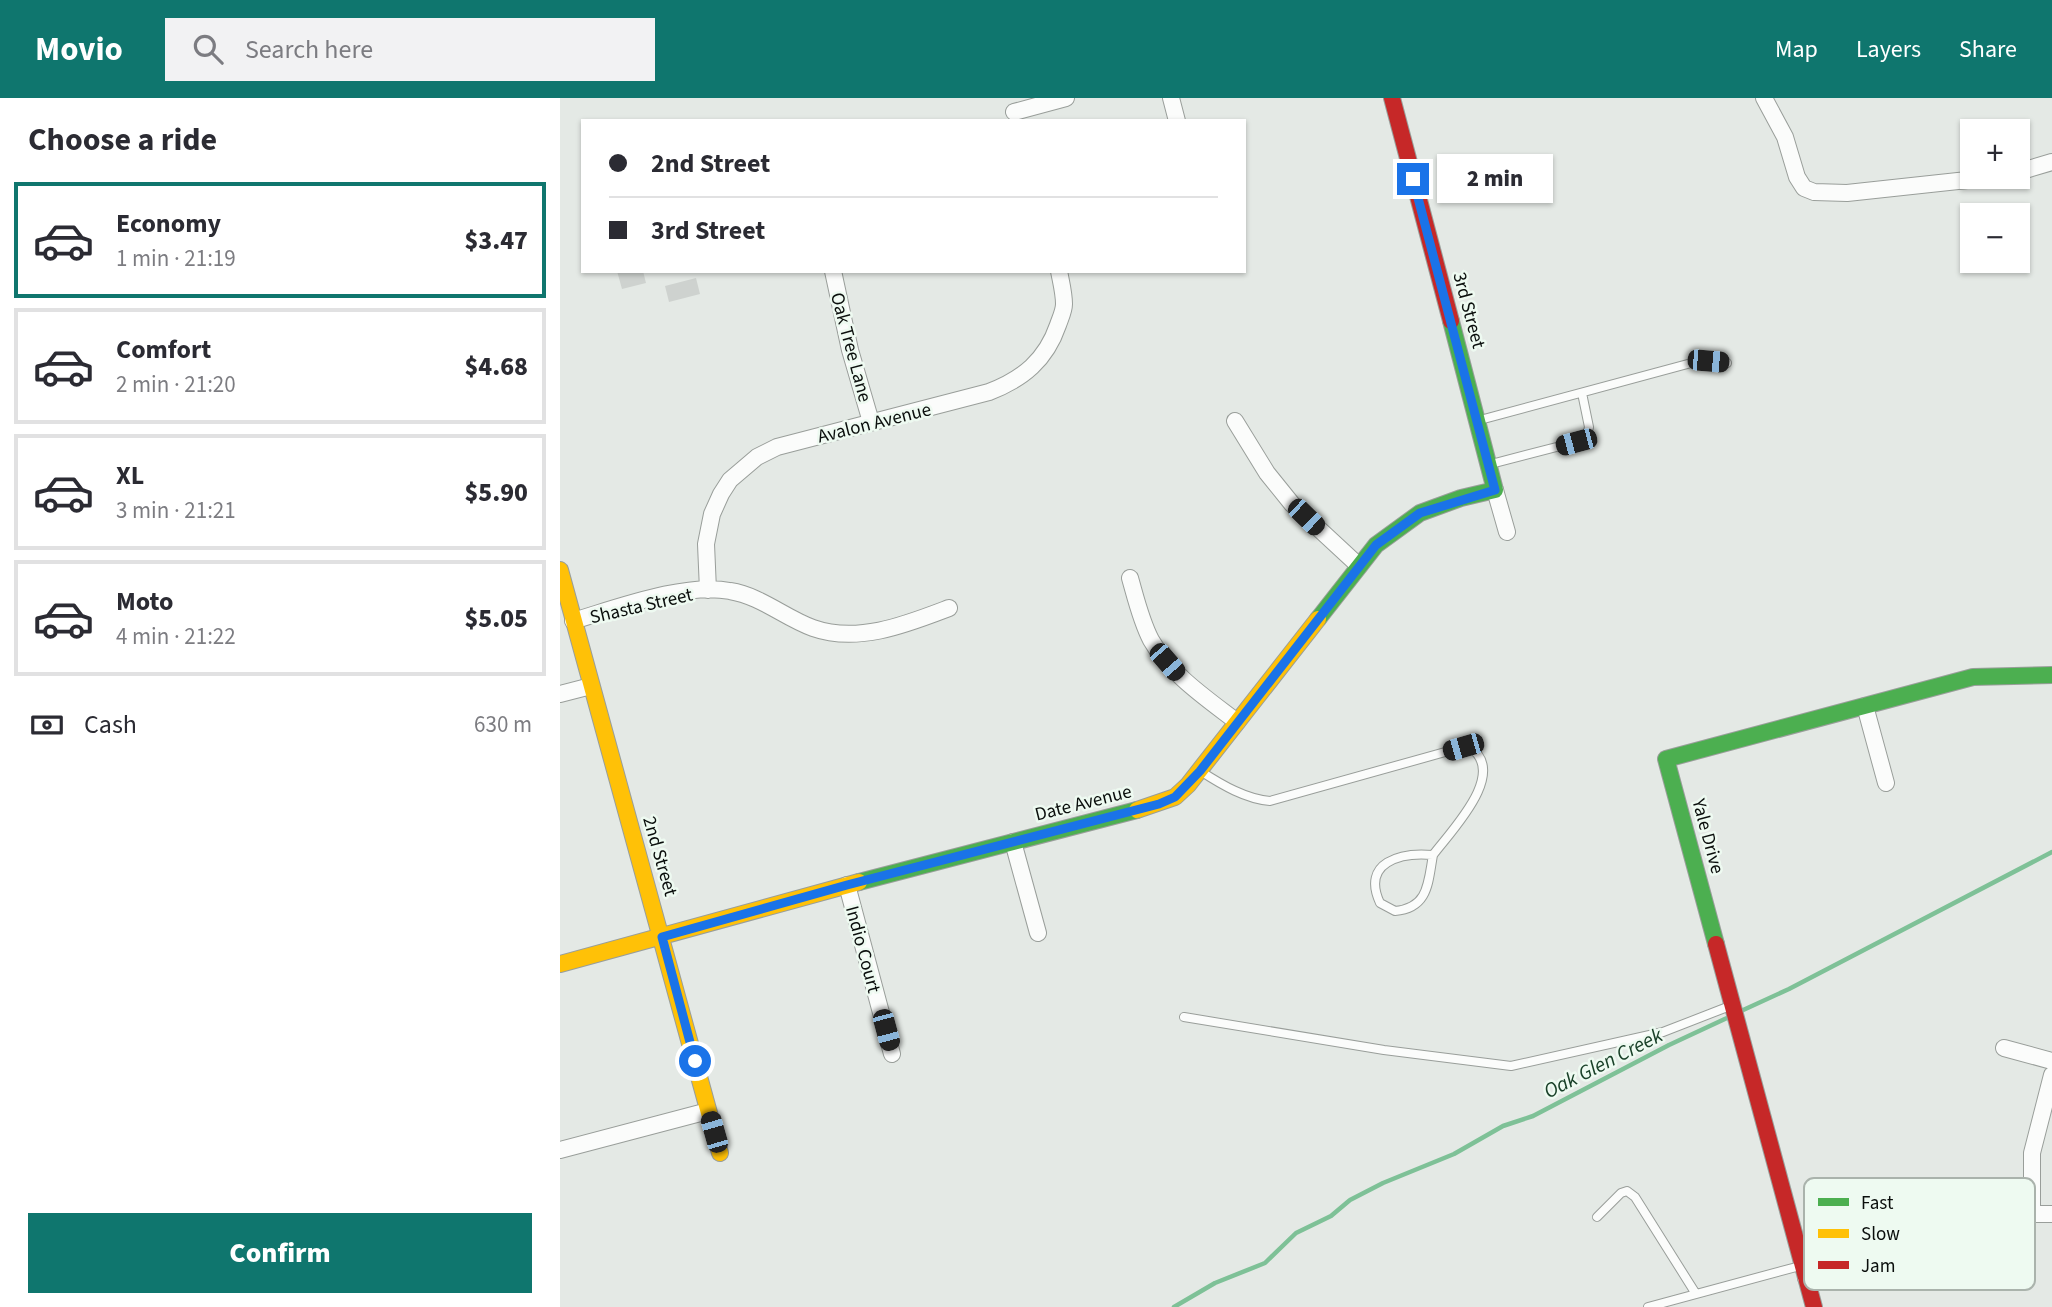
<!DOCTYPE html>
<html lang="en">
<head>
<meta charset="utf-8">
<style>
  body { margin:0; font-family:"Source Sans 3",sans-serif; background:#f2f2f3; color:#2b2b33; height:100vh; display:flex; flex-direction:column; font-size:26px; white-space:nowrap }
  * { box-sizing:border-box; margin:0 }
  p { font-size:23px; color:#7c7c81 }
  .icon { flex:none; width:38px; height:38px; fill:none; stroke:currentColor; stroke-width:2; stroke-linecap:round; stroke-linejoin:round }
  .map { position:relative; flex:1; overflow:hidden }
  .drawer { display:flex; flex-direction:column; background:#fff; width:560px }
  .drawer>* { flex:none }
  .guide { position:absolute; left:21px; top:21px; width:665px; height:154px; border-radius:0px; box-shadow:0 2px 5px #0004; display:grid; align-content:center; height:154px; padding:0 28px; background:#fff }
  .fabs { position:absolute; left:1400px; top:21px; display:grid; gap:14px }
  .fabs a { display:grid; place-items:center; width:70px; height:70px; border-radius:0px; background:#fff; box-shadow:0 2px 5px #0004; font-size:35px }
  .end { position:absolute; width:32px; height:32px; margin:-16px; border:9px solid #1a73e8; background:#fff; box-shadow:0 0 0 4px #fff }
  .from { border-radius:50% }
  .bubble { position:absolute; height:49px; border-radius:0px; background:#fff; box-shadow:0 2px 5px #0004; font-size:23px; font-weight:800; line-height:49px; text-align:center }
  .car { position:absolute; width:21px; height:42px; margin:-21px -10px; border-radius:9px; box-shadow:0 0 5px 2px #0007; background:linear-gradient(#222 24%,#8ab4d8 0 40%,#222 0 76%,#8ab4d8 0 86%,#222 0) }
  .guide b { display:flex; align-items:center; gap:24px; height:66px; font-size:26px }
  .guide b+b { border-top:2px solid #e1e1e2 }
  .guide i { width:18px; height:18px; background:#2b2b33 }
  ul { padding:0; list-style:none }
  li { display:flex; align-items:center; gap:21px; height:116px; margin:0 14px 10px; padding:0 14px; border:4px solid #e1e1e2; border-radius:0px }
  li div { flex:1 }
  li b { display:block; font-size:26px }
  li em { font-style:normal; font-weight:800 }
  li.active { border-color:#0f766e }
  li>.icon { width:63px; height:63px; stroke-width:1.5 }
  h2 { padding:0 28px; font-size:32px; line-height:84px }
  .pay { display:flex; align-items:center; gap:18px; height:77px; padding:0 28px; font-size:26px }
  .pay p { margin-inline-start:auto }
  .primary-button { display:flex; gap:14px; margin-top:auto; padding:14px 28px }
  .primary-button a { flex:1; height:80px; border-radius:0px; background:#0f766e; color:#fff; font-size:28px; font-weight:800; line-height:80px; text-align:center }
  header { display:flex; align-items:center; gap:42px; box-sizing:border-box; height:98px; padding:0 35px; background:#0f766e; color:#fff }
  header strong { font-size:33px }
  nav { display:flex; gap:38px; margin-inline-start:auto; font-size:24px }
  .search { width:490px; height:63px; background:#f2f2f3; display:flex; align-items:center; gap:18px; box-sizing:border-box; padding:0 24px; border-radius:0px; color:#7c7c81; font-size:26px }
  main { display:flex; flex:1; min-height:0 }
  .map>svg:first-child { display:block }
</style>
</head>
<body>
<header>
<strong>Movio</strong>
<div class="search"><svg class="icon" aria-label="search" viewBox="0 0 24 24"><circle cx="10" cy="10" r="6"/><path d="M15 15l6 6"/></svg>Search here</div>
<nav><a>Map</a><a>Layers</a><a>Share</a></nav>
</header>
<main>
<section class="drawer">
<h2>Choose a ride</h2>
<ul>
<li class="active"><svg class="icon" aria-label="car" viewBox="0 0 24 24"><path d="M5 17H2v-5l4-1 3-4h7l3 4 3 1v5h-3M9 17h6M6 11h13"/><circle cx="7" cy="17" r="2"/><circle cx="17" cy="17" r="2"/></svg><div><b>Economy</b><p>1 min · 21:19</p></div><em>$3.47</em></li>
<li><svg class="icon" aria-label="car" viewBox="0 0 24 24"><path d="M5 17H2v-5l4-1 3-4h7l3 4 3 1v5h-3M9 17h6M6 11h13"/><circle cx="7" cy="17" r="2"/><circle cx="17" cy="17" r="2"/></svg><div><b>Comfort</b><p>2 min · 21:20</p></div><em>$4.68</em></li>
<li><svg class="icon" aria-label="car" viewBox="0 0 24 24"><path d="M5 17H2v-5l4-1 3-4h7l3 4 3 1v5h-3M9 17h6M6 11h13"/><circle cx="7" cy="17" r="2"/><circle cx="17" cy="17" r="2"/></svg><div><b>XL</b><p>3 min · 21:21</p></div><em>$5.90</em></li>
<li><svg class="icon" aria-label="car" viewBox="0 0 24 24"><path d="M5 17H2v-5l4-1 3-4h7l3 4 3 1v5h-3M9 17h6M6 11h13"/><circle cx="7" cy="17" r="2"/><circle cx="17" cy="17" r="2"/></svg><div><b>Moto</b><p>4 min · 21:22</p></div><em>$5.05</em></li>
</ul>
<div class="pay"><svg class="icon" aria-label="cash" viewBox="0 0 24 24"><path d="M3 7h18v10H3z"/><circle cx="12" cy="12" r="2"/></svg>Cash<p>630 m</p></div>
<div class="primary-button"><a>Confirm</a></div>
</section>
<div class="map">
<svg width="1492" height="1209" viewBox="0 0 1492 1209">
  <rect width="100%" height="100%" fill="#e4e9e5"/>
  <g fill="none" stroke-linecap="round" stroke-linejoin="round">
    <path stroke="#7ec197" stroke-width="4.5" d="M1181 913 1229 891 1492 754
      M614 1209 655 1185 705 1165 736 1135 771 1118 790 1102 823 1085 894 1056 943 1028 973 1018 1109 947 1167 920"/>
  </g>
  <path fill="#ced2cf" d="M57 173H83L86 185 62 191Z
    M136 180 140 196 109 204 105 188Z"/>
  <g fill="none" stroke-linecap="round" stroke-linejoin="round">
    <g stroke="#999e9a" stroke-width="10">
      <path id="lane" d="M920 322 1135 264 1167 265
        M931 366 1016 344 1027 337 1029 329 1022 295
        M642 674C662 687 686 701 710 703L903 649H909C950 674 890 734 873 757 841 754 801 764 820 805L835 813C869 810 868 784 873 757
        M624 919 824 952 951 968 1103 934 1170 908
        M1037 1119 1061 1095 1067 1093 1075 1099 1136 1196
        M1088 1209 1240 1168"/>
    </g>
    <g stroke="#999e9a" stroke-width="18">
      <path id="street" d="M611 0 617 23
        M1204 0 1225 39 1237 79 1244 90 1254 94 1287 95 1435 79
        M454 14 506 0
        M1458 74 1492 64
        M273 173 290 252 311 324
        M675 323 707 375 732 406 799 468
        M935 392 947 434
        M570 480C576 501 581 523 591 542 611 577 646 600 677 624
        M148 492 146 446 152 416 161 396 170 382 197 359 217 349 429 294C463 281 486 262 498 227 500 221 504 213 504 206 504 195 501 184 499 173
        M13 523C57 510 126 484 170 493 201 498 225 520 253 530 298 546 347 526 389 510
        M0 596 31 588
        M1305 608 1326 685
        M453 744 478 835
        M287 787 332 956
        M1444 950 1492 963
        M0 1052 148 1013
        M1472 1116V1055L1492 977
        M1246 1180 1472 1116H1492"/>
    </g>
    <g stroke="#999e9a" stroke-width="18">
      <path id="fast" d="M758 521 816 447 860 415 901 400 935 392 891 223
        M299 784 577 712
        M1156 846 1106 661 1413 579 1492 577"/>
    </g>
    <g stroke="#999e9a" stroke-width="18">
      <path id="slow" d="M0 472 160 1055
        M577 712 615 699 628 687 758 521
        M0 866 299 784"/>
    </g>
    <g stroke="#999e9a" stroke-width="18">
      <path id="jam" d="M832 0 891 223
        M1156 846 1254 1209"/>
    </g>
    <use href="#lane" stroke="#fbfcfb" stroke-width="8"/>
    <use href="#street" stroke="#fbfcfb" stroke-width="16"/>
    <use href="#fast" stroke="#4caf50" stroke-width="16"/>
    <use href="#slow" stroke="#ffc107" stroke-width="16"/>
    <use href="#jam" stroke="#c62828" stroke-width="16"/>
  </g>
  <g fill="none" stroke-linecap="round" stroke-linejoin="round">
    <path stroke="#1a73e8" stroke-width="9" d="M135 963 102 839 287 787 599 706 615 699 640 673 816 447 860 415 935 392 853 81"/>
  </g>
  <g text-anchor="middle" stroke-width="5" stroke-linejoin="round" paint-order="stroke">
    <g font-size="19" fill="#0a0e0c" stroke="#eefaf1">
      <text transform="translate(910 212) rotate(75)" y="7">3rd Street</text>
      <text transform="translate(292 249) rotate(75)" y="7">Oak Tree Lane</text>
      <text transform="translate(314 324) rotate(-14)" y="7">Avalon Avenue</text>
      <text transform="translate(81 507) rotate(-13)" y="7">Shasta Street</text>
      <text transform="translate(523 704) rotate(-14)" y="7">Date Avenue</text>
      <text transform="translate(1149 738) rotate(75)" y="7">Yale Drive</text>
      <text transform="translate(101 758) rotate(74)" y="7">2nd Street</text>
      <text transform="translate(304 851) rotate(75)" y="7">Indio Court</text>
    </g>
    <g font-size="21" font-style="italic" fill="#194028" stroke="#eefaf1">
      <text transform="translate(1043 965) rotate(-27)" y="7">Oak Glen Creek</text>
    </g>
  </g>
  <rect x="1244" y="1080" width="231" height="112" rx="10" fill="#eefaf1" stroke="#aab3ac" stroke-width="2"/>
  <rect x="1258" y="1100" width="31" height="8" fill="#4caf50"/>
  <rect x="1258" y="1131" width="31" height="9" fill="#ffc107"/>
  <rect x="1258" y="1163" width="31" height="8" fill="#c62828"/>
  <g font-size="19" fill="#0a0e0c">
    <text x="1301" y="1111">Fast</text>
    <text x="1301" y="1142">Slow</text>
    <text x="1301" y="1174">Jam</text>
  </g>
</svg>
<div class="fabs">
<a>+</a>
<a>−</a>
</div>
<i class="end from" style="left:135px;top:963px"></i>
<i class="end" style="left:853px;top:81px"></i>
<div class="bubble" style="left:877px;top:56px;width:116px">2 min</div>
<i class="car" style="left:1148px;top:263px;rotate:95deg"></i>
<i class="car" style="left:1016px;top:344px;rotate:255deg"></i>
<i class="car" style="left:746px;top:419px;rotate:134deg"></i>
<i class="car" style="left:607px;top:564px;rotate:139deg"></i>
<i class="car" style="left:903px;top:649px;rotate:254deg"></i>
<i class="car" style="left:326px;top:932px;rotate:165deg"></i>
<i class="car" style="left:154px;top:1034px;rotate:344deg"></i>
<div class="guide">
<b><i class="from"></i>2nd Street</b>
<b><i></i>3rd Street</b>
</div>
</div>
</main>
</body>
</html>
